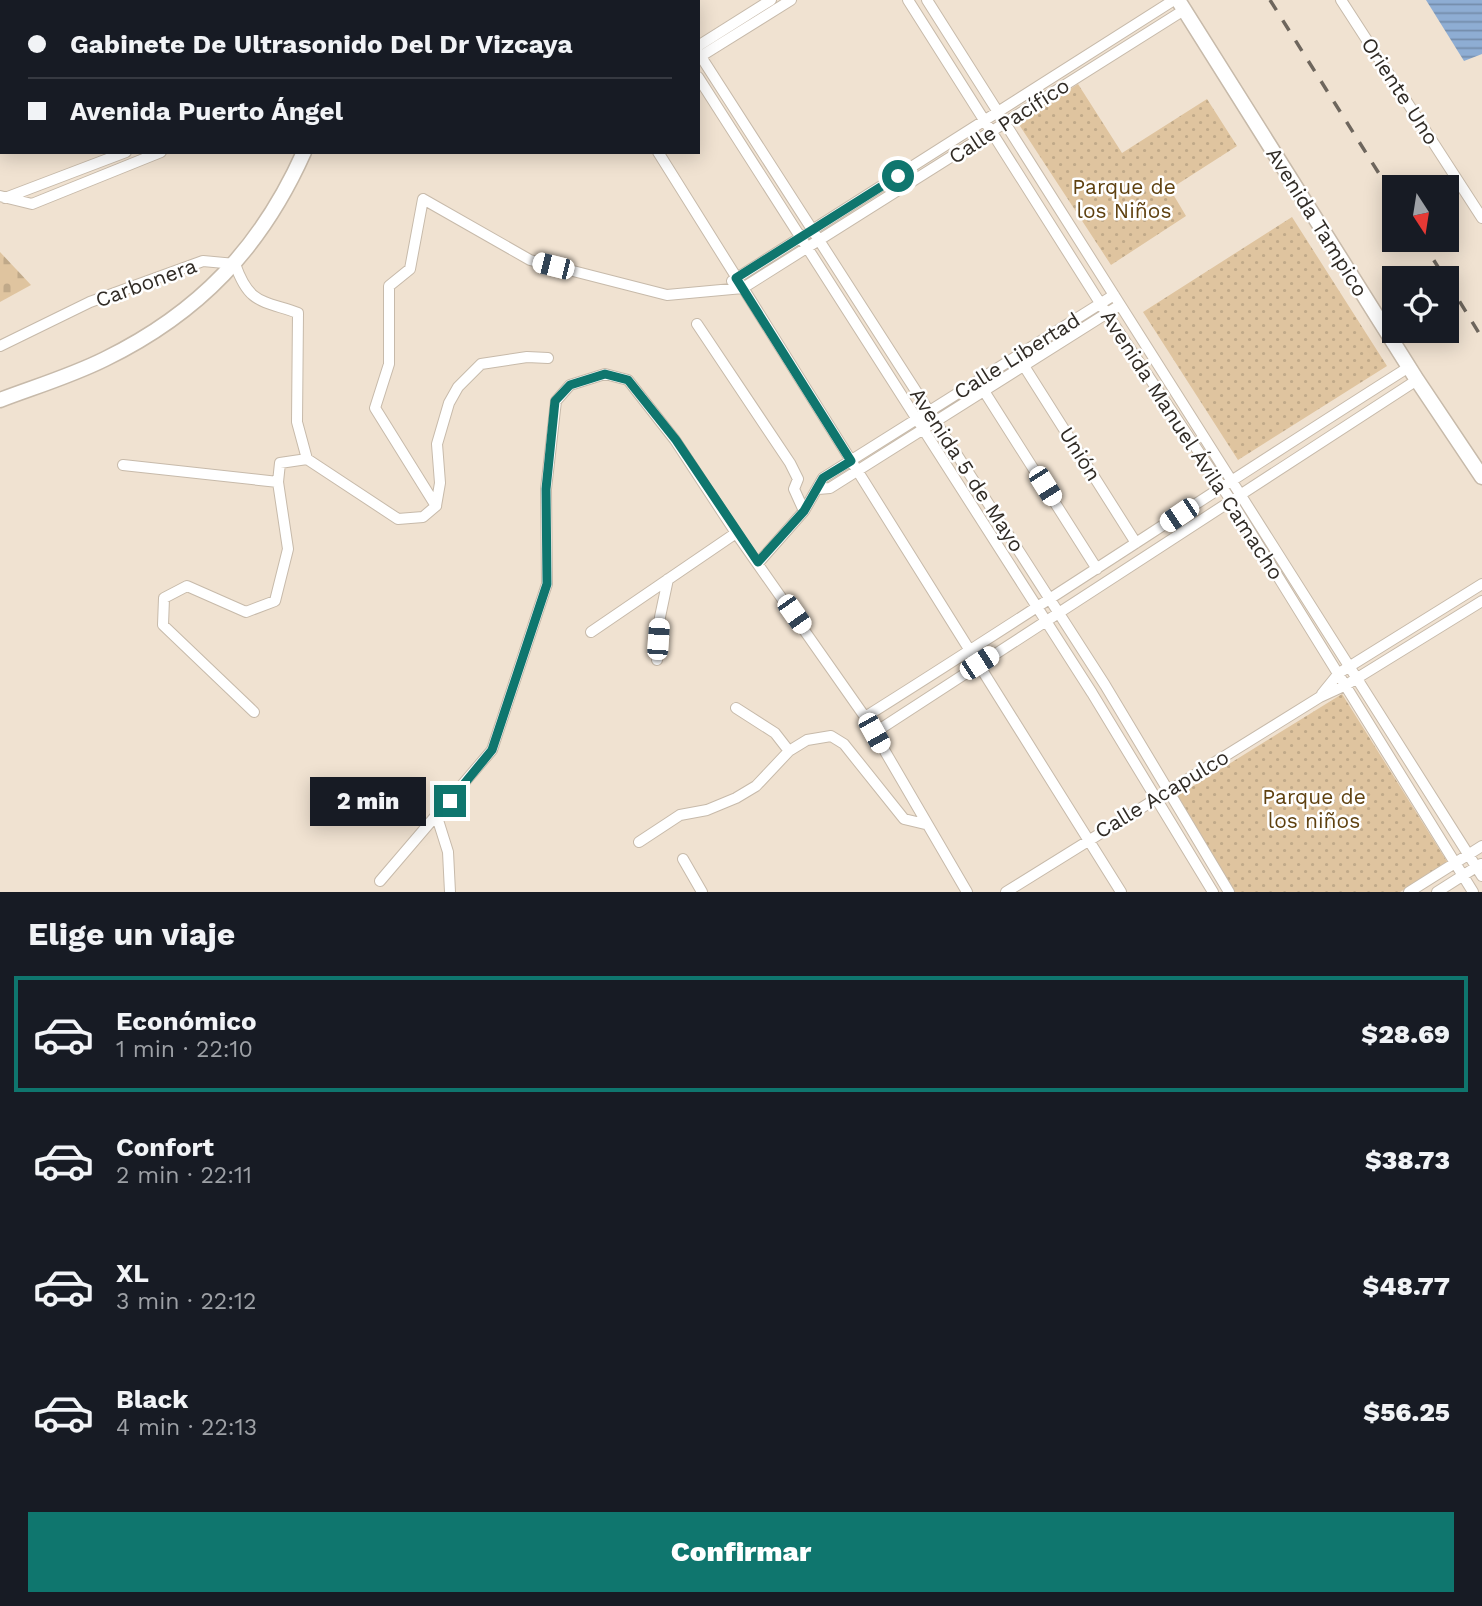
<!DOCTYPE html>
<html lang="es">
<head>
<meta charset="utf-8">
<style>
  body { margin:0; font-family:"Work Sans",sans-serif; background:#242831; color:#f1f3f6; height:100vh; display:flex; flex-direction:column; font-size:26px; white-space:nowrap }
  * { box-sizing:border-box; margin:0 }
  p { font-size:23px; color:#9ea1a6 }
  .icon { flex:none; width:38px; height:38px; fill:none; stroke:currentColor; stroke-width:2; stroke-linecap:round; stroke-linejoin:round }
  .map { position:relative; height:892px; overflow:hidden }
  .sheet { display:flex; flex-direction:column; background:#171b24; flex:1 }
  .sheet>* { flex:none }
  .banner { position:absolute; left:0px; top:0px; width:700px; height:154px; box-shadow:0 4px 18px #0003; display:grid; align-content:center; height:154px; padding:0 28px; background:#171b24 }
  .needle { width:46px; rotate:168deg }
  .tools { position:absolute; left:1382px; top:175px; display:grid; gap:14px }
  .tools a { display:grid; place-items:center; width:77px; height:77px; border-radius:0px; background:#171b24; box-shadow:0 4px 18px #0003; font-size:35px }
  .end { position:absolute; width:32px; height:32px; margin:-16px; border:9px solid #0f766e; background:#fff; box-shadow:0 0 0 4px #fff }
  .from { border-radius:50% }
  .bubble { position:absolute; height:49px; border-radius:0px; background:#171b24; box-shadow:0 4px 18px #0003; font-size:23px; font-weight:800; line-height:49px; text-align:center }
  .car { position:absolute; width:21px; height:42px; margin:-21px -10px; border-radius:9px; box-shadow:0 0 5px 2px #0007; background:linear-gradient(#fff 24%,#345 0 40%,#fff 0 76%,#345 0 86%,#fff 0) }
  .banner b { display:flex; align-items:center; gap:24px; height:66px; font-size:26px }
  .banner b+b { border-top:2px solid #363941 }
  .banner i { width:18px; height:18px; background:#f1f3f6 }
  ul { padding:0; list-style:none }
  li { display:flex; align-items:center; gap:21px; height:116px; margin:0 14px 10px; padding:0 14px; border:4px solid transparent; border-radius:0px }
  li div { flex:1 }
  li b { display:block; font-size:26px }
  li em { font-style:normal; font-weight:800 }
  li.active { border-color:#0f766e }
  li>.icon { width:63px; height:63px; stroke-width:1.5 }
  h2 { padding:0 28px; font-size:32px; line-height:84px }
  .button { display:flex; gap:14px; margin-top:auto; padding:14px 28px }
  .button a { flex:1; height:80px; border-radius:0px; background:#0f766e; color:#fff; font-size:28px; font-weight:800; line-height:80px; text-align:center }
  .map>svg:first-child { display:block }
</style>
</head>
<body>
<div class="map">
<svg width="1482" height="892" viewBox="0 0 1482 892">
  <defs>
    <pattern id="grass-dots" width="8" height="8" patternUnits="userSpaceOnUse" patternTransform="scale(1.75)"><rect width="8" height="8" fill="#dfc49f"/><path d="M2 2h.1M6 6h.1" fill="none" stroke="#c0a989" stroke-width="1.8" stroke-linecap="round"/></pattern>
    <pattern id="cemetery-stones" width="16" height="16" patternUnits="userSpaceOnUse" patternTransform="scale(1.75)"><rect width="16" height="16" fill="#dfc49f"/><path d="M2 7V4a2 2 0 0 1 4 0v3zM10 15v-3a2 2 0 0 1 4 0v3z" fill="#c0a989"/></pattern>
    <pattern id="water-rules" width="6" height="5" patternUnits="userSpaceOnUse" patternTransform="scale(1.75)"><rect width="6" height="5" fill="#8eadd3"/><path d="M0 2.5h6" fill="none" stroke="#748dab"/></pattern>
  </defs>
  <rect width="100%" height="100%" fill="#f0e2d1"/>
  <path fill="url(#grass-dots)" d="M1078 84 1122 153 1207 99 1237 146 1170 189 1186 216 1111 265 1018 123Z
    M1292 217 1387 366 1238 460 1143 312Z
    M1342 694 1448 863 1400 892H1233L1174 798Z"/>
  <path fill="url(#cemetery-stones)" d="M0 252 31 285 0 302Z"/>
  <path fill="url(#water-rules)" d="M1426 0H1482V54L1464 61Z"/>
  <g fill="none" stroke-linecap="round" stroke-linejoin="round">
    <g stroke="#c7baaa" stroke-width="12">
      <path id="street" d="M650 0 651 2
        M665 0 667 2
        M908 0 1107 314 1230 499 1473 892
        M927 0 1482 876
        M1341 0 1482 218
        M551 2 554 0
        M616 2 619 0
        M698 46 771 0
        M698 52 1105 685 1229 892
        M698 58 791 0
        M698 77 1092 693 1213 892
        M0 91H2
        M658 152 1121 892
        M0 196 32 204 161 152
        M5 198 126 152
        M732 281 1174 0
        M697 324 790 463 798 479 794 489 804 511
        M0 346 90 302 203 261 235 264C249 304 261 300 298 313L297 422 307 459
        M1024 366 1136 543
        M984 391 1097 569
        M123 465 278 482
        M818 489 830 488 1120 305
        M436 506 440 483 437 444 449 403 458 387 481 364 527 357 548 358
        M759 562 804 511 823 478 1114 295
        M591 632 736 533
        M657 660 660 617 668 579
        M1322 694 1339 673 1482 584
        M736 708 775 733 789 751
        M254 712 163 625 164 598 187 586 246 612 275 601 288 549 278 482 280 463 307 459 398 519 423 517 436 506 375 408 389 364V286L410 269 423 199 530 260 667 295 743 288 1184 10
        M865 717C1048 602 1227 482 1409 367
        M874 733 1417 380
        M437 817 448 852 450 892
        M639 842 680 815 707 810 736 798 756 786 789 751 807 740 831 736 844 744 904 819 925 824
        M683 859 702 892
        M380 881 492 750 547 584 546 489 556 401 570 385 605 374 628 380 675 440 736 533 865 717 967 892
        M1006 892 1320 697 1346 685 1482 601
        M1409 892 1482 846
        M1437 892 1481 864"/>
    </g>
    <g stroke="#c7baaa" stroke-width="17">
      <path id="secondary" d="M1178 0 1417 380 1482 477
        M412 2 416 0
        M0 400C34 387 71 376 105 359 199 313 261 248 304 152"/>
    </g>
    <use href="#street" stroke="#fff" stroke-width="10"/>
    <use href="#secondary" stroke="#fff" stroke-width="14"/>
    <path stroke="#6e665d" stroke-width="3.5" stroke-dasharray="12 12" stroke-linecap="butt" d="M1270 0 1395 199
      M216 2 221 0
      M0 52H2
      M0 73H2
      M1421 240 1445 278
      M1447 281 1482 338"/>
  </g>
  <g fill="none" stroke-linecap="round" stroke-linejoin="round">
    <path stroke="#0f766e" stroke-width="9" d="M450 801 492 750 547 584 546 489 555 401 570 385 605 374 628 380 676 440 758 562 804 511 823 478 851 461 736 278 898 176"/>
  </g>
  <g text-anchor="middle" stroke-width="5" stroke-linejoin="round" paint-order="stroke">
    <g font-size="21" fill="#302b25" stroke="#fff">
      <text transform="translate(1400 91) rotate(57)" y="7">Oriente Uno</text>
      <text transform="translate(1009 121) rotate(-33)" y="7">Calle Pacífico</text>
      <text transform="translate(1317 222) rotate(58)" y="7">Avenida Tampico</text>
      <text transform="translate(146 283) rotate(-20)" y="7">Carbonera</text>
      <text transform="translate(1017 356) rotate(-32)" y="7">Calle Libertad</text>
      <text transform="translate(1192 445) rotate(57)" y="7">Avenida Manuel Ávila Camacho</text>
      <text transform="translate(1080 454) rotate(58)" y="7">Unión</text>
      <text transform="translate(967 470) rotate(57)" y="7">Avenida 5 de Mayo</text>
      <text transform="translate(1162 794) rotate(-31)" y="7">Calle Acapulco</text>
    </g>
    <g font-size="21" fill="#5f4110" stroke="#fff">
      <text x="1124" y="194">Parque de<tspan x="1124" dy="24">los Niños</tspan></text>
      <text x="1314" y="804">Parque de<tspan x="1314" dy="24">los niños</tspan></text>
    </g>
  </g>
</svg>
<div class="tools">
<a><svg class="needle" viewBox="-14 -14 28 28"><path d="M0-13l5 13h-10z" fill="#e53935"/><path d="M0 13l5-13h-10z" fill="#9ea1a6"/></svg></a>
<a><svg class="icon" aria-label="locate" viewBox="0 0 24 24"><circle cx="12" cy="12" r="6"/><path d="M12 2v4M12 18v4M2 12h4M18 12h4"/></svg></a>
</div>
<i class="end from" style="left:898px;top:176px"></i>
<i class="end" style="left:450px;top:801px"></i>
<div class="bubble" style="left:310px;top:777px;width:116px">2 min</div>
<i class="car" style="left:553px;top:266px;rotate:284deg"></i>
<i class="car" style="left:1045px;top:486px;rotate:148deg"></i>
<i class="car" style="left:1179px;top:515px;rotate:236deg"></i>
<i class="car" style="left:794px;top:614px;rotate:145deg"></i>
<i class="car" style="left:658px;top:639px;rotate:4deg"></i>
<i class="car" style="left:979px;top:663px;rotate:57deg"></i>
<i class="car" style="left:874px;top:733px;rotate:151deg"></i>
<div class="banner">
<b><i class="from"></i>Gabinete De Ultrasonido Del Dr Vizcaya</b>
<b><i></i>Avenida Puerto Ángel</b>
</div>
</div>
<section class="sheet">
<h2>Elige un viaje</h2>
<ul>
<li class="active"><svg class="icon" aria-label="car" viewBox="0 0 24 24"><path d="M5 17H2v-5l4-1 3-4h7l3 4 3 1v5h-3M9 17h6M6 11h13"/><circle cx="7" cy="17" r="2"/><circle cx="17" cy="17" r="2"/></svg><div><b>Económico</b><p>1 min · 22:10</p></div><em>$28.69</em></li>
<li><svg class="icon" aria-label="car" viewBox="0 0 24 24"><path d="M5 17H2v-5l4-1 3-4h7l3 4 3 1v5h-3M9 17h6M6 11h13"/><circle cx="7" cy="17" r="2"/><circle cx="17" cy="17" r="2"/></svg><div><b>Confort</b><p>2 min · 22:11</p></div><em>$38.73</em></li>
<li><svg class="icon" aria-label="car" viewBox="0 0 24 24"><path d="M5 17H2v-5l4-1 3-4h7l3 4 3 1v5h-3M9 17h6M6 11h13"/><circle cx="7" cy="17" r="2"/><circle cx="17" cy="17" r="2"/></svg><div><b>XL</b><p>3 min · 22:12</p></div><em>$48.77</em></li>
<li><svg class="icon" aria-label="car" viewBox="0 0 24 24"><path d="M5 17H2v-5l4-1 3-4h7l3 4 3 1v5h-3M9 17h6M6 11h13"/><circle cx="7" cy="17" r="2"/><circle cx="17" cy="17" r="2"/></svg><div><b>Black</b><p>4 min · 22:13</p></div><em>$56.25</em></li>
</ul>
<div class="button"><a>Confirmar</a></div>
</section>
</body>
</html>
